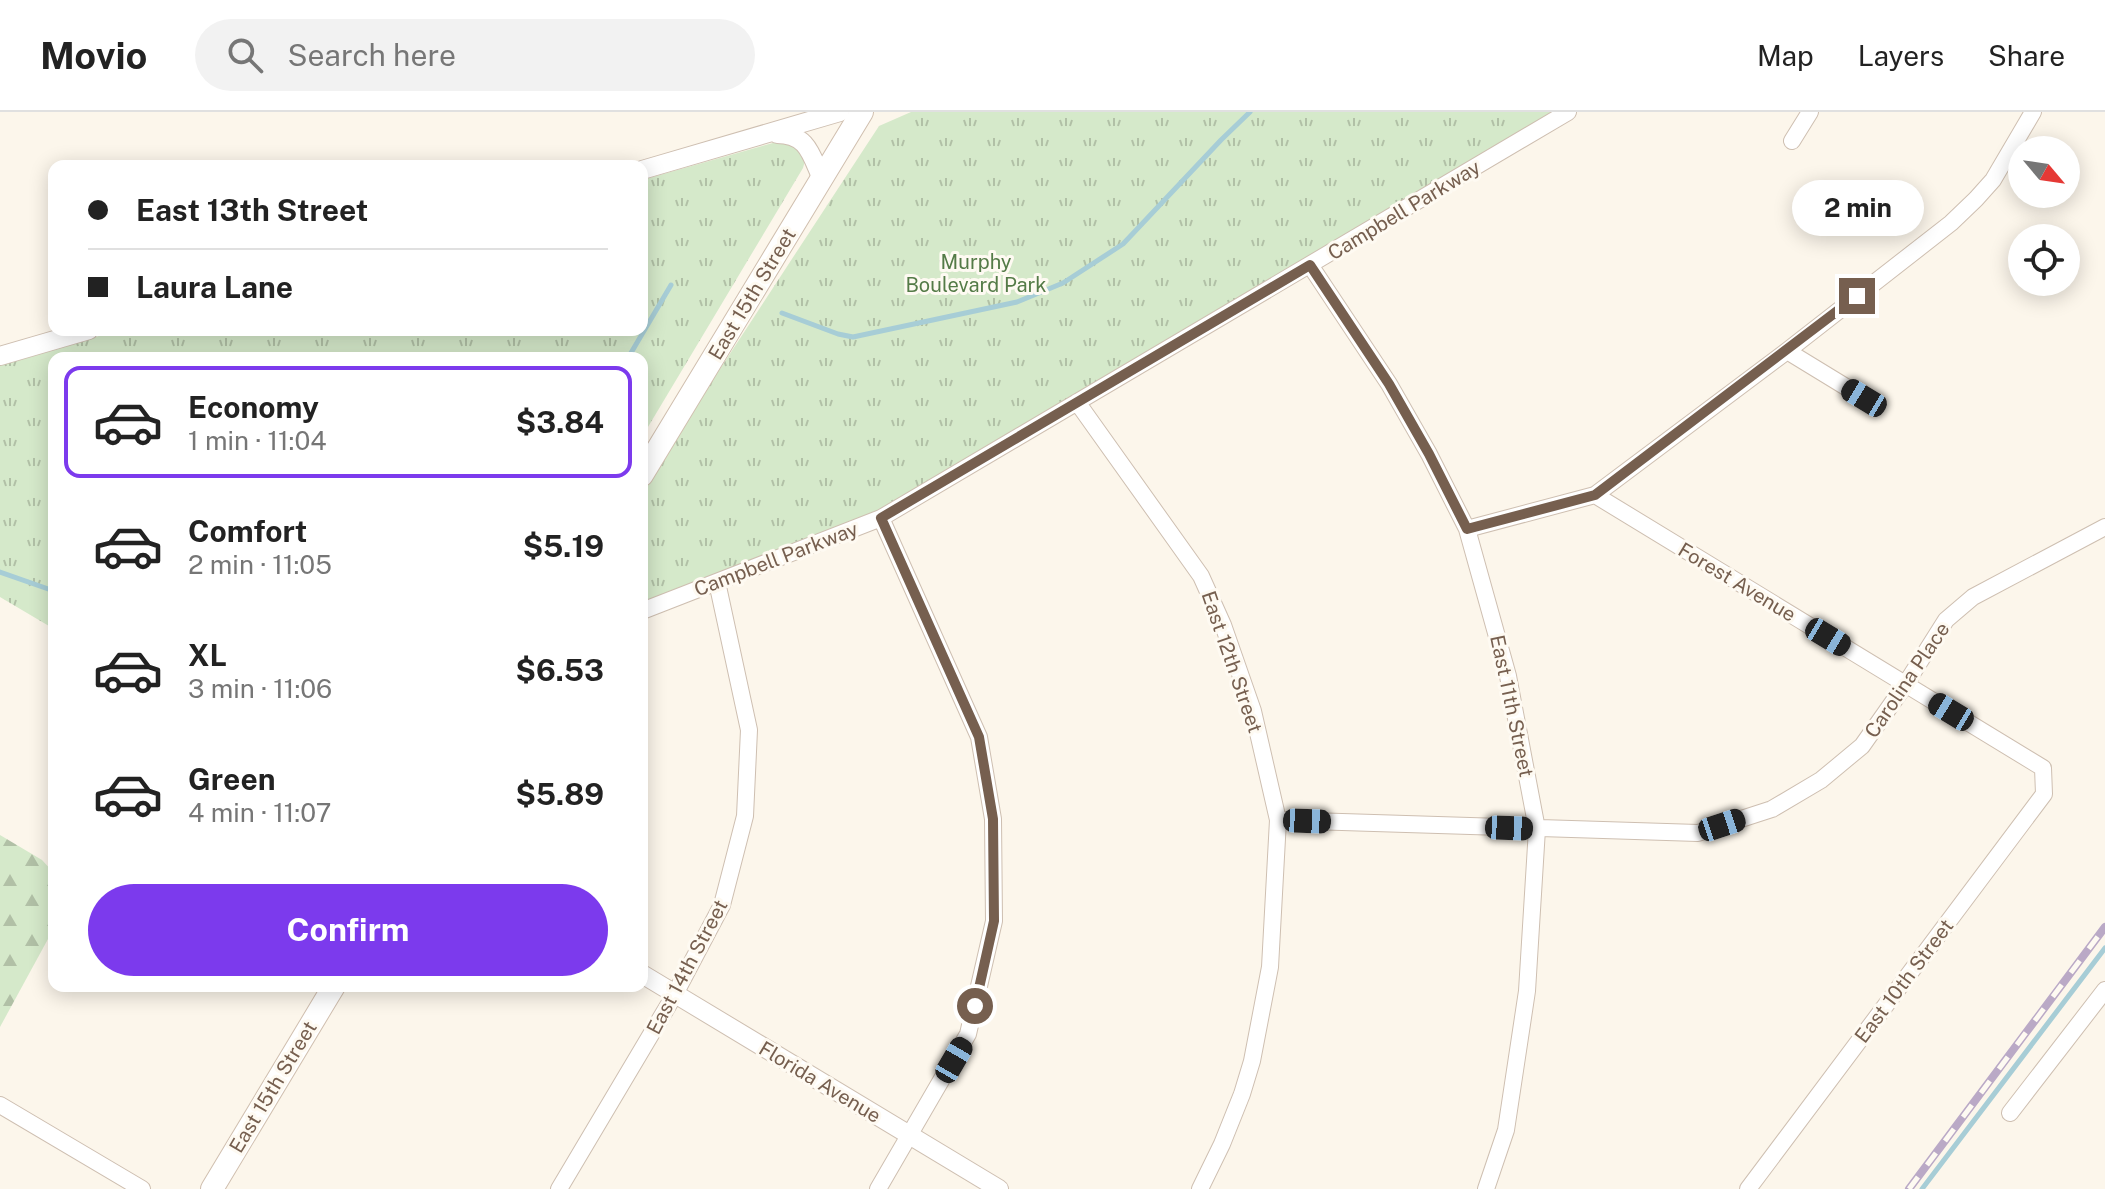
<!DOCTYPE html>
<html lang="en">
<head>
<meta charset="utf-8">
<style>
  body { margin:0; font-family:"Public Sans",sans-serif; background:#f2f2f2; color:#222; height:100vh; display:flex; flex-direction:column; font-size:30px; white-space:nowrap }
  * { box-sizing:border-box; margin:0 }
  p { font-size:26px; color:#767676 }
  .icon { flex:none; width:44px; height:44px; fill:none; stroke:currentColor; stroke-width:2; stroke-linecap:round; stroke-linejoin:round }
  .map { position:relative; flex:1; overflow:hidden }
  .panel { position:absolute; left:48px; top:240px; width:600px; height:640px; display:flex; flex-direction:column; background:#fff; border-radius:16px; box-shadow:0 4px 20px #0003 }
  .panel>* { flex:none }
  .hud { position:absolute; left:48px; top:48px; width:600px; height:176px; border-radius:16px; box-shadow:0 4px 20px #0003; display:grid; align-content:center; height:176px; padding:0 40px; background:#fff }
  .needle { width:52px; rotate:119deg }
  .buttons { position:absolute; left:2008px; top:24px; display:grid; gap:16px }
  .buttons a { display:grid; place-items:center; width:72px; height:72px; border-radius:50%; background:#fff; box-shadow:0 4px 20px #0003; font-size:40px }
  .end { position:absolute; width:36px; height:36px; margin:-18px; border:10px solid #765f4f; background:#fff; box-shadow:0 0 0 4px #fff }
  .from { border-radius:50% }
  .bubble { position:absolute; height:56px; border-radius:28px; background:#fff; box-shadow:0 4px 20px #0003; font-size:26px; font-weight:700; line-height:56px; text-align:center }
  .car { position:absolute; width:24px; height:48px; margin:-24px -12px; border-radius:10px; box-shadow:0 0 6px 2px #0007; background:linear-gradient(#222 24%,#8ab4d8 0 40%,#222 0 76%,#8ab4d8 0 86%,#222 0) }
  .hud b { display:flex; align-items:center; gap:28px; height:76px; font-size:30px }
  .hud b+b { border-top:2px solid #e0e0e0 }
  .hud i { width:20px; height:20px; background:#222 }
  ul { padding:14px 0 0; list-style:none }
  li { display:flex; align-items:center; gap:24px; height:112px; margin:0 16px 12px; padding:0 24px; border:4px solid transparent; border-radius:16px }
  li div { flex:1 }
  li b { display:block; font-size:30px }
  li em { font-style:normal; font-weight:700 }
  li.selected { border-color:#7c3aed }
  li>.icon { width:72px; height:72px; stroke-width:1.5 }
  .action { display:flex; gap:16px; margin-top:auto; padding:16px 40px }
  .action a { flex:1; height:92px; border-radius:48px; background:#7c3aed; color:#fff; font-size:32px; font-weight:700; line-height:92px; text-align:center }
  header { display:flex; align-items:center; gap:48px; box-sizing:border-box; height:112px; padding:0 40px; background:#fff; border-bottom:2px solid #e0e0e0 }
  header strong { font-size:38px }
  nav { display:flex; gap:44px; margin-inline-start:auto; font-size:28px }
  .search { width:560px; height:72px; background:#f2f2f2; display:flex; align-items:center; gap:20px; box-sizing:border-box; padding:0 28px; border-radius:44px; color:#767676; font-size:30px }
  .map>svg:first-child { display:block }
</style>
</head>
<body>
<header>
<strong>Movio</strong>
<div class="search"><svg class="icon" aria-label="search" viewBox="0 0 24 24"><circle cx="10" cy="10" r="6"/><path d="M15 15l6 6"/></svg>Search here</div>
<nav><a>Map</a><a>Layers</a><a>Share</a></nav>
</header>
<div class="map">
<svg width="2105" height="1077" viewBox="0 0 2105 1077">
  <defs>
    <pattern id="grass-tufts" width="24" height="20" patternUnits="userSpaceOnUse" patternTransform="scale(2)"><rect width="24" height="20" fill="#d5e9ca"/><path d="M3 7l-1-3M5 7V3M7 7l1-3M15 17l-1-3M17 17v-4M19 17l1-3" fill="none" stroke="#b1c0a6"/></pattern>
    <pattern id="forest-firs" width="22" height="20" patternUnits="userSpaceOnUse" patternTransform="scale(2)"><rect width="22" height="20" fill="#d5e9ca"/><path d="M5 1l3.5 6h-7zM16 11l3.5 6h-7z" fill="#b1c0a6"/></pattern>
  </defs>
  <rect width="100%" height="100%" fill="#fcf6eb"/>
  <path fill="url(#grass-tufts)" d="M911 0H1568L881 406 642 499V376L879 14Z
    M780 29H790L806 45 803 56 642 325V246H54V517L0 485V252L120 218H642V68Z"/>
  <path fill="url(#forest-firs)" d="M0 723 42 748 54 761V816L0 915Z"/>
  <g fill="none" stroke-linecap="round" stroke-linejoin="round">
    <path stroke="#a7cdd6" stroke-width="5" d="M782 201 838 222 853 225 1017 190 1063 171 1123 132 1221 28 1250 0
      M628 246 671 173
      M0 460 54 479
      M1922 1077 2105 836"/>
    <g stroke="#cebfb1" stroke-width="18">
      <path id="minor" d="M1792 29 1810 0
        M1310 153 1389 272 1429 342 1467 417 1508 564 1537 717 1527 879 1506 1018 1486 1077
        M1787 239 1864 286
        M1077 290 1201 464 1223 513 1253 599 1278 708 1270 855 1252 949 1242 982 1222 1032 1200 1077
        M1595 383 2043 656 2044 682 1748 1077
        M1467 417 1595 383 1787 239 1951 111 1976 87 1993 68 2033 0
        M642 499 881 406 1568 0
        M1278 708 1698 721 1772 697 1821 668 1862 634 1905 573 1946 508 1973 485 2105 415
        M0 993 142 1077
        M2010 1001 2105 878
        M559 1077 675 882 722 793 745 704 749 618 717 470
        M878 1077 968 922 994 809 993 707 979 625 881 406"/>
    </g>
    <g stroke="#cebfb1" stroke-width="20">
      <path id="tertiary" d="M777 22C808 22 811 43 822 67
        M642 58 840 0
        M0 244 89 218
        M642 862 999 1077"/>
    </g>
    <g stroke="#d0bfaf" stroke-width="24">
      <path id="secondary" d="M642 363 862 0
        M212 1077 334 874"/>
    </g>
    <use href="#minor" stroke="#fff" stroke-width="16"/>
    <use href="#tertiary" stroke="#fff" stroke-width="18"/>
    <use href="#secondary" stroke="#fff" stroke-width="22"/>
    <g stroke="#baa9c6" stroke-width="8">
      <path id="rail" d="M1909 1077 2105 815"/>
    </g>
    <use href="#rail" stroke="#fefaf2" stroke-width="5" stroke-dasharray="15" stroke-linecap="butt"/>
  </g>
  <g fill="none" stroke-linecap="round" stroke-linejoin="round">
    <path stroke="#765f4f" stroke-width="10" d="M975 894 994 809 993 707 979 625 881 406 1310 153 1389 272 1429 342 1467 417 1595 383 1857 184"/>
  </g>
  <g text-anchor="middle" stroke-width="6" stroke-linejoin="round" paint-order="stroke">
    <g font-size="20" fill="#765f4f" stroke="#fefaf2">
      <text transform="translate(1404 98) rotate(-31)" y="7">Campbell Parkway</text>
      <text transform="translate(752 182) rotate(-59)" y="7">East 15th Street</text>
      <text transform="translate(776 447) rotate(-21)" y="7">Campbell Parkway</text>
      <text transform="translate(1737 470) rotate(31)" y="7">Forest Avenue</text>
      <text transform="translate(1232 550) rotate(71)" y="7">East 12th Street</text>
      <text transform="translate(1907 568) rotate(-56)" y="7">Carolina Place</text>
      <text transform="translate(1512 594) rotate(78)" y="7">East 11th Street</text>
      <text transform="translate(687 855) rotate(-62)" y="7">East 14th Street</text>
      <text transform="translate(1904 869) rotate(-53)" y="7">East 10th Street</text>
      <text transform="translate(820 970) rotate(31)" y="7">Florida Avenue</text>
      <text transform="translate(273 975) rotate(-59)" y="7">East 15th Street</text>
    </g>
    <g font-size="20" fill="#547b47" stroke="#fefaf2">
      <text x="976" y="157">Murphy<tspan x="976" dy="23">Boulevard Park</tspan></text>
    </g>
  </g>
</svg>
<div class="buttons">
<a><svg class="needle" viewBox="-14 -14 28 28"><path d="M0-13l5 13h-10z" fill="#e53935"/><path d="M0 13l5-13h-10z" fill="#767676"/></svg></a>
<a><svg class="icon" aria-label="locate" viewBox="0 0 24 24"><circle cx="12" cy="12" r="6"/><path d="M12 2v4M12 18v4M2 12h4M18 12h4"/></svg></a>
</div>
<i class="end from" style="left:975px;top:894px"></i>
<i class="end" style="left:1857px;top:184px"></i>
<div class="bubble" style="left:1792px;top:68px;width:132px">2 min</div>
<i class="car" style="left:1864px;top:286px;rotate:301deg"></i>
<i class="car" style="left:1828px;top:525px;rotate:121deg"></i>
<i class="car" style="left:1951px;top:600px;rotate:301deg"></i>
<i class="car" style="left:1307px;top:709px;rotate:92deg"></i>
<i class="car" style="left:1722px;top:713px;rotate:72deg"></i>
<i class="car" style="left:1509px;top:716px;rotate:92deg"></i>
<i class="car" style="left:954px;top:948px;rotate:30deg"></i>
<div class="hud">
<b><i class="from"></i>East 13th Street</b>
<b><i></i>Laura Lane</b>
</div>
<section class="panel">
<ul>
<li class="selected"><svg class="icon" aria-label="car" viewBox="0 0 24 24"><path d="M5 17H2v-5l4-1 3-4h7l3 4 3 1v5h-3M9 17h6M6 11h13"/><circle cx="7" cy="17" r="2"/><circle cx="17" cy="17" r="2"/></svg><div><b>Economy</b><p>1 min · 11:04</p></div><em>$3.84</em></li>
<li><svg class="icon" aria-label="car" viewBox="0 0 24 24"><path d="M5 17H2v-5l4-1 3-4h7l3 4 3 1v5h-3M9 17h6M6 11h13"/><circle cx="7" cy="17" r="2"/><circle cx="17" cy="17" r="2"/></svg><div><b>Comfort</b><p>2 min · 11:05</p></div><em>$5.19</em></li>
<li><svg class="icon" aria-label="car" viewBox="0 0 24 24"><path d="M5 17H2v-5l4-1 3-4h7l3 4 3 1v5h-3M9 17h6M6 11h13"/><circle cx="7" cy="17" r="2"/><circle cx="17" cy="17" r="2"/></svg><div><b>XL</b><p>3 min · 11:06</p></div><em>$6.53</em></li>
<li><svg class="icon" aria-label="car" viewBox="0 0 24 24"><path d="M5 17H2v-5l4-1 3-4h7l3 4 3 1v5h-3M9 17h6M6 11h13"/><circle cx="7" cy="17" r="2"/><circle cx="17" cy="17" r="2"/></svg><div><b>Green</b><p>4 min · 11:07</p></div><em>$5.89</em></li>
</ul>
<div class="action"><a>Confirm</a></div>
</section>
</div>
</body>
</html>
